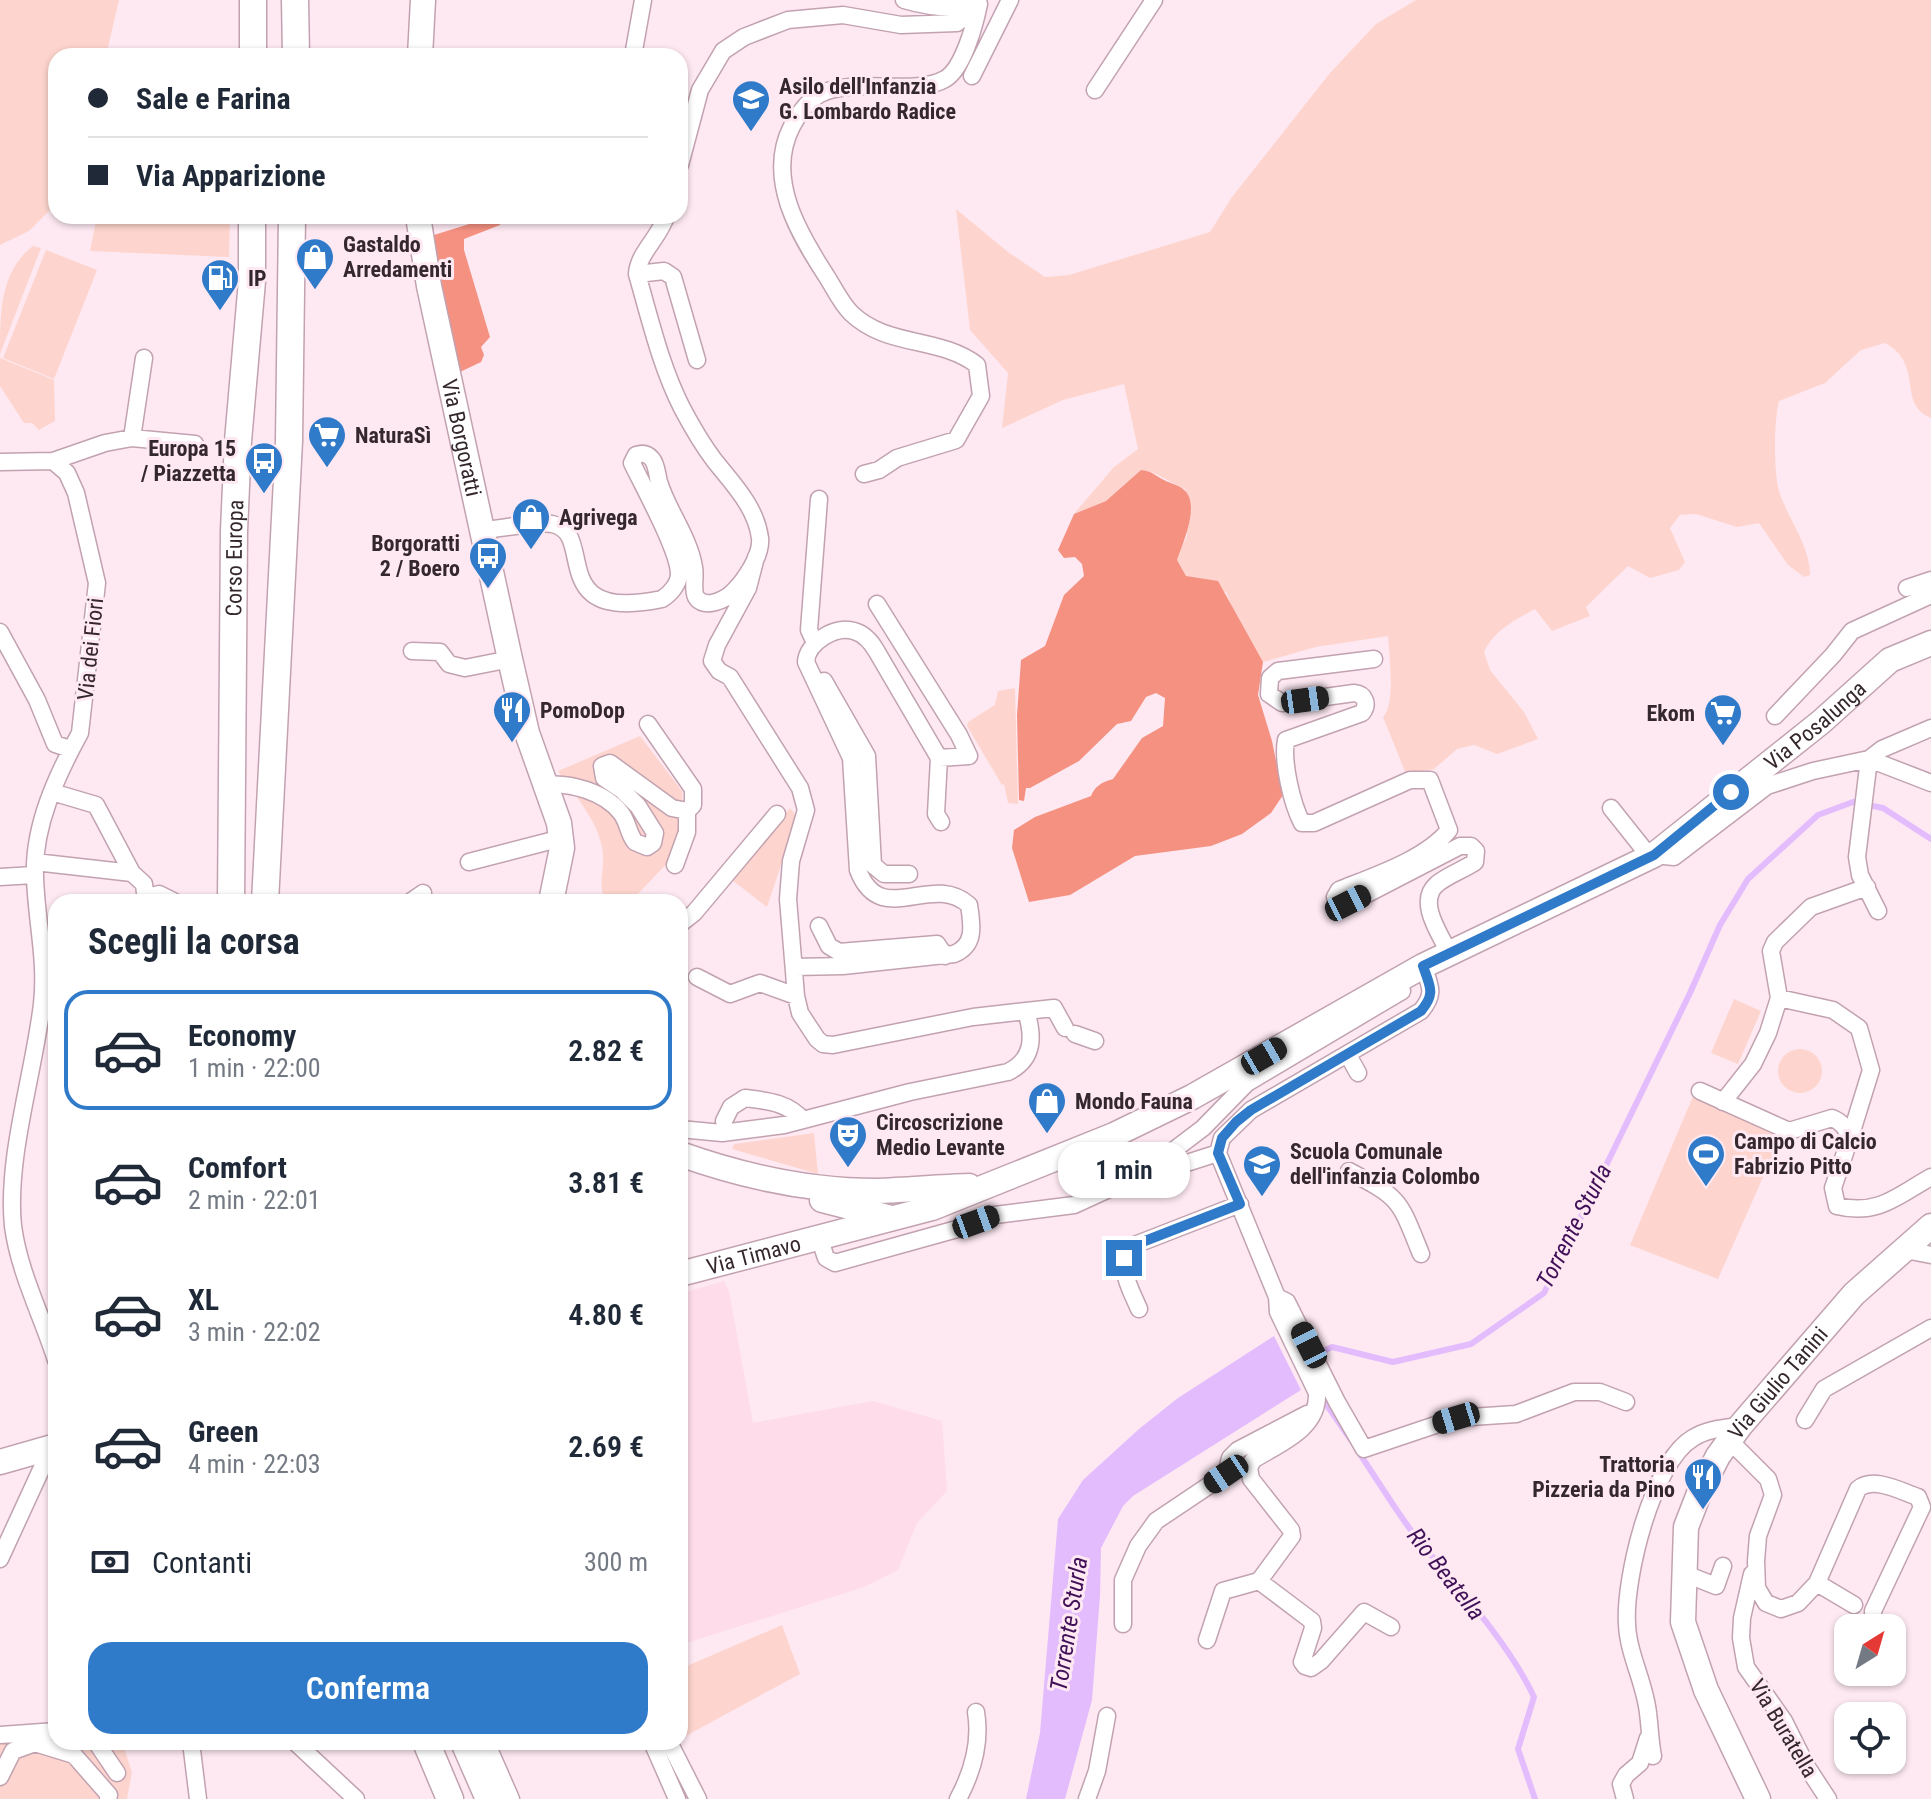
<!DOCTYPE html>
<html lang="it">
<head>
<meta charset="utf-8">
<style>
  body { margin:0; font-family:"Roboto Condensed",sans-serif; background:#f6f6f7; color:#1f2937; height:100vh; display:flex; flex-direction:column; font-size:30px; white-space:nowrap }
  * { box-sizing:border-box; margin:0 }
  p { font-size:26px; color:#747a83 }
  .icon { flex:none; width:44px; height:44px; fill:none; stroke:currentColor; stroke-width:2; stroke-linecap:round; stroke-linejoin:round }
  .map { position:relative; flex:1; overflow:hidden }
  .side { position:absolute; left:48px; top:894px; width:640px; height:856px; display:flex; flex-direction:column; background:#fff; border-radius:24px; box-shadow:0 2px 6px #0004 }
  .side>* { flex:none }
  .banner { position:absolute; left:48px; top:48px; width:640px; height:176px; border-radius:24px; box-shadow:0 2px 6px #0004; display:grid; align-content:center; height:176px; padding:0 40px; background:#fff }
  .needle { width:52px; rotate:37deg }
  .controls { position:absolute; left:1834px; top:1614px; display:grid; gap:16px }
  .controls a { display:grid; place-items:center; width:72px; height:72px; border-radius:16px; background:#fff; box-shadow:0 2px 6px #0004; font-size:40px }
  .end { position:absolute; width:36px; height:36px; margin:-18px; border:10px solid #307aca; background:#fff; box-shadow:0 0 0 4px #fff }
  .from { border-radius:50% }
  .bubble { position:absolute; height:56px; border-radius:24px; background:#fff; box-shadow:0 2px 6px #0004; font-size:26px; font-weight:600; line-height:56px; text-align:center }
  .car { position:absolute; width:24px; height:48px; margin:-24px -12px; border-radius:10px; box-shadow:0 0 6px 2px #0007; background:linear-gradient(#222 24%,#8ab4d8 0 40%,#222 0 76%,#8ab4d8 0 86%,#222 0) }
  .banner b { display:flex; align-items:center; gap:28px; height:76px; font-size:30px }
  .banner b+b { border-top:2px solid #e0e1e3 }
  .banner i { width:20px; height:20px; background:#1f2937 }
  ul { padding:0; list-style:none }
  li { display:flex; align-items:center; gap:24px; height:120px; margin:0 16px 12px; padding:0 24px; border:4px solid transparent; border-radius:24px }
  li div { flex:1 }
  li b { display:block; font-size:30px }
  li em { font-style:normal; font-weight:600 }
  li.selected { border-color:#307aca }
  li>.icon { width:72px; height:72px; stroke-width:1.5 }
  h2 { padding:0 40px; font-size:36px; line-height:96px }
  .pay { display:flex; align-items:center; gap:20px; height:88px; padding:0 40px; font-size:30px }
  .pay p { margin-inline-start:auto }
  .primary-button { display:flex; gap:16px; margin-top:auto; padding:16px 40px }
  .primary-button a { flex:1; height:92px; border-radius:24px; background:#307aca; color:#fff; font-size:32px; font-weight:600; line-height:92px; text-align:center }
  .map>svg:first-child { display:block }
</style>
</head>
<body>
<div class="map">
<svg width="1931" height="1799" viewBox="0 0 1931 1799">
  <rect width="100%" height="100%" fill="#fee9f2"/>
  <path fill="#fedcea" d="M724 1281 729 1291 753 1423 873 1401 942 1421 947 1491 917 1523 898 1570 864 1587 680 1645V1598L684 1568 680 1529V1294Z"/>
  <path fill="#fed5ce" d="M0 0H119L106 56H56V204L29 231 0 245Z
    M1416 0H1931V418C1896 403 1925 365 1885 343L1861 350 1825 383 1779 401C1774 419 1773 475 1780 494 1789 520 1810 546 1810 575L1804 577 1788 565 1759 523 1737 527 1696 514 1680 515 1670 528 1685 562 1679 570 1650 578 1628 566 1586 607 1590 616 1552 631 1535 609C1515 620 1494 630 1484 652L1490 670 1524 712 1538 739 1497 754 1474 745 1457 749 1434 769 1406 774 1383 717C1396 703 1389 656 1388 636L1316 647 1263 662 1233 610 1226 592 1186 576 1176 559 1187 536 1185 489C1170 483 1156 471 1141 470L1106 501 1074 514 1114 467 1138 449 1124 384 1063 400 1002 428 1008 373 970 330 956 209 1008 252 1045 277 1069 275 1210 232 1232 197 1330 73 1376 24Z
    M97 216H230L229 257 90 251Z
    M33 246 41 248 0 354C0 313 0 271 33 246Z
    M46 250 97 270 54 379 3 358Z
    M0 358 54 380 55 421 39 430 32 423H24L0 386Z
    M1015 688 1018 804 1008 803 1004 784 1002 785 967 726 968 722 995 705 998 691Z
    M640 736 682 791 683 816 679 837 671 859 638 894 625 902H605C597 883 606 866 602 847 597 820 573 793 558 771Z
    M790 808 797 817 767 907 732 880Z
    M1734 999 1761 1011 1738 1064 1711 1053Z
    M1778 1071a22 22 0 1 1 44 0a22 22 0 1 1-44 0Z
    M1694 1094 1783 1132 1718 1279 1630 1245Z
    M814 1133 818 1174 732 1149 734 1144Z
    M782 1625 800 1674 682 1738 680 1669Z
    M56 1729V1742H122L132 1772 127 1799H0V1736Z"/>
  <path fill="#f49181" d="M495 216H499L500 225 464 239V250L490 337 481 347 484 355 481 362 460 372 433 250 434 235Z
    M1141 470C1152 471 1154 475 1164 480 1171 484 1181 485 1186 492 1199 507 1183 543 1177 560L1186 576 1218 581 1263 662 1258 695 1272 741 1283 795 1271 813 1242 834 1211 846 1135 856 1070 895 1029 902 1012 848 1014 830 1035 817 1091 796C1095 786 1102 782 1113 779L1142 738 1163 726 1165 698 1156 693 1146 697 1131 721 1117 724 1079 761 1030 788H1026L1024 801 1019 800 1017 715 1021 660 1045 646 1064 595 1084 576 1082 564 1075 557 1064 558 1058 550 1074 514 1106 501Z"/>
  <path fill="#e3bcfd" d="M1274 1336 1301 1390 1133 1496 1123 1506 1101 1548 1100 1596 1092 1700 1065 1799H1026L1040 1733 1058 1519 1083 1480 1139 1429 1178 1398Z"/>
  <g fill="none" stroke-linecap="round" stroke-linejoin="round">
    <path stroke="#e3bcfd" stroke-width="6" d="M1315 1355 1332 1347 1393 1362 1471 1344 1544 1293 1690 993 1720 925 1748 879 1818 815 1853 802 1883 808 1931 839
      M1321 1397 1351 1440
      M1357 1450C1378 1480 1397 1514 1420 1542 1459 1589 1508 1642 1534 1697L1518 1749 1535 1799"/>
    <g stroke="#c2a2b0" stroke-width="19">
      <path id="street" d="M904 0C928 7 951 10 975 5
        M633 56 643 0
        M972 76 1010 0
        M1095 90 1154 0
        M680 165 700 90 723 51 744 37 788 20 843 15 901 25 957 23 979 4
        M637 274 664 271 673 277 697 360
        M132 438 144 358
        M53 461 67 473 76 493 97 583 80 733C57 775 33 826 35 876 36 919 47 960 42 1004 34 1073 6 1158 13 1226 19 1272 42 1316 56 1360
        M0 462 53 461 105 443 132 438 195 444
        M864 474 879 470 897 458 956 440 981 396 977 365C939 336 887 348 851 313 841 303 834 288 827 277 799 234 765 178 792 126 799 113 807 101 820 94 854 77 916 96 945 79 963 69 975 24 979 4
        M483 530C499 529 538 521 552 524 598 532 543 624 662 599 670 594 679 584 679 574 679 551 643 486 632 463L636 455C642 453 647 453 652 459 657 465 657 475 659 482 668 511 689 537 694 567 696 576 692 589 696 597 704 610 725 600 733 592 745 580 762 555 760 538 756 507 733 484 714 460 702 444 691 425 682 408 661 367 650 319 637 274 638 253 660 237 666 216
        M1907 588 1931 580
        M877 604 959 735 969 756 939 758
        M0 632 37 700 55 744 70 749
        M815 643 809 630 819 499
        M412 651 440 652 449 664 465 668 510 659
        M1374 659 1278 671 1270 678 1269 694 1282 703 1354 693C1365 694 1369 704 1362 713L1286 740C1282 762 1292 804 1302 823H1314L1410 780H1430L1449 830C1426 859 1374 876 1339 890L1335 897 1338 903 1346 905 1460 846H1471L1476 851 1475 862C1463 870 1448 875 1437 884 1416 902 1441 935 1449 953
        M824 681 867 756 873 865 884 874H909
        M1775 716 1833 655 1852 631 1931 595
        M545 785C570 782 605 792 621 813 628 822 628 833 635 842L647 847 653 843 655 833 638 806 622 790 604 778 602 766 610 763 672 808 687 811 693 805V789L648 724
        M52 792 96 805 132 873
        M1611 808 1650 857
        M1654 855 1674 857 1767 786 1813 771 1869 759 1931 783
        M35 862 132 873 144 884 146 902
        M469 862 550 841
        M675 865 687 832V811
        M0 877 34 875
        M146 902 149 897 159 894 175 902
        M410 902 423 893
        M1878 911 1860 875 1857 857 1869 759 1882 749 1931 728
        M680 924 694 913 777 814
        M819 926 829 946 839 952 937 944 945 956
        M1423 966C1430 986 1436 993 1421 1011L1251 1110 1222 1138 1218 1153 1277 1297 1287 1302 1337 1402 1364 1449 1456 1418 1516 1414 1574 1392H1600L1626 1402
        M794 967 843 966 954 954C976 945 972 925 969 905 931 871 881 930 858 870L851 758 806 662C807 643 835 625 854 631 865 634 872 643 877 652L939 758 936 814 941 822
        M697 977 730 994 760 983 796 996
        M1779 998 1833 1010 1859 1028 1871 1070 1850 1138
        M1026 1011 1054 1008 1065 1028
        M1075 1034 1095 1041
        M1348 1055 1358 1073
        M1700 1091 1789 1131 1832 1118C1842 1122 1846 1128 1850 1138L1833 1188 1837 1206C1878 1216 1897 1196 1931 1177
        M1723 1102 1753 1064 1768 1033 1779 998 1771 951 1775 942 1811 907 1867 887
        M724 1121 731 1107 745 1098C767 1101 787 1102 803 1120
        M680 1129 722 1133 784 1125 910 1092 1008 1072C1034 1059 1034 1037 1026 1011L973 1017 833 1045 823 1044 817 1039 800 1013 796 996 788 899 791 861 806 810 800 788 730 677 719 671 712 661 717 645 748 588 756 557
        M1349 1171C1402 1199 1399 1200 1421 1254
        M1145 1172 1203 1128 1247 1083 1402 991
        M819 1237 826 1258 835 1263 957 1229 995 1215 1074 1205 1144 1173 1165 1170 1218 1153
        M1905 1250 1931 1255
        M1139 1309C1129 1285 1117 1270 1132 1246L1240 1204
        M1805 1420 1824 1389 1931 1328
        M1730 1441 1768 1479 1773 1495 1758 1536 1756 1561 1757 1588 1766 1603 1781 1609 1798 1603 1817 1583 1858 1489C1874 1476 1900 1491 1918 1497L1922 1507 1873 1611 1874 1628
        M0 1559 51 1448
        M1683 1573 1716 1586 1723 1566
        M1752 1574 1742 1618 1741 1638 1746 1667 1784 1721 1807 1767 1828 1799
        M1259 1581 1312 1621 1313 1628 1302 1662 1305 1666 1311 1668 1321 1661 1364 1612 1391 1627
        M1817 1583 1854 1605
        M1123 1624V1580L1138 1546 1156 1521 1226 1474 1230 1458 1238 1450 1307 1414
        M1207 1640 1223 1591 1259 1581 1292 1536 1291 1530 1251 1479 1249 1468 1253 1460C1280 1443 1319 1429 1317 1393L1278 1312 1277 1297
        M0 1735 56 1731
        M96 1742 117 1773
        M191 1742 198 1799
        M295 1742 356 1799
        M486 1742 511 1799
        M652 1742 677 1799
        M669 1742 698 1799
        M1653 1756C1650 1741 1650 1728 1648 1713 1645 1683 1628 1654 1627 1624 1624 1579 1652 1462 1693 1438 1707 1429 1724 1428 1740 1426
        M0 1777 13 1751 35 1743 74 1755 109 1795 108 1799
        M958 1799C972 1773 981 1742 976 1712
        M1087 1799 1097 1771 1107 1716
        M1625 1799 1621 1784 1626 1775 1640 1763 1648 1738"/>
    </g>
    <g stroke="#c2a2b0" stroke-width="27">
      <g id="secondary">
        <path d="M420 56 423 0"/>
        <path id="s1" d="M418 216 429 286 510 659 527 733 559 823 562 848 551 902"/>
        <path d="M680 1154C742 1176 810 1191 876 1191 907 1190 938 1187 969 1186"/>
        <path d="M822 1200 888 1217"/>
        <path id="s2" d="M680 1274 932 1208 1114 1135 1192 1097 1423 966 1654 855 1821 722 1890 660 1931 643"/>
        <path d="M0 1462 56 1446"/>
        <path id="s3" d="M1758 1799 1706 1690 1683 1622 1686 1527 1700 1491 1718 1456 1740 1426 1854 1294 1931 1226"/>
      </g>
    </g>
    <g stroke="#c2a2b0" stroke-width="29">
      <g id="primary">
        <path d="M253 0V56"/>
        <path d="M295 0 296 56"/>
        <path id="s4" d="M231 902 234 531 238 441 252 281V216"/>
        <path d="M265 902 289 441 292 216"/>
        <path d="M426 1742 450 1799"/>
        <path d="M464 1742 489 1799"/>
      </g>
    </g>
    <use href="#street" stroke="#fff" stroke-width="16"/>
    <use href="#secondary" stroke="#fff" stroke-width="24"/>
    <use href="#primary" stroke="#fff" stroke-width="26"/>
  </g>
  <g fill="none" stroke-linecap="round" stroke-linejoin="round">
    <path stroke="#307aca" stroke-width="10" d="M1124 1258 1132 1246 1240 1204 1218 1153 1222 1138 1236 1122 1251 1110 1421 1011C1436 993 1430 987 1423 966L1654 855 1731 792"/>
  </g>
  <defs>
    <g id="school-pin" transform="scale(2)"><path d="M0 17L-7.5 6A9.5 9.5 0 1 1 7.5 6Z" fill="#307aca" stroke="#fee9f2"/><path d="M0-5L7-2L0 1L-7-2ZM-4 1L0 2.5L4 1V4Q0 6-4 4Z" fill="#fff"/></g>
    <g id="shop-pin" transform="scale(2)"><path d="M0 17L-7.5 6A9.5 9.5 0 1 1 7.5 6Z" fill="#307aca" stroke="#fee9f2"/><path d="M-5-2.5h2.3a2.7 3.5 0 0 1 5.4 0H5L5.5 6h-11ZM-1.5-2.5h3a1.5 2.3 0 0 0-3 0Z" fill="#fff"/></g>
    <g id="fuel-pin" transform="scale(2)"><path d="M0 17L-7.5 6A9.5 9.5 0 1 1 7.5 6Z" fill="#307aca" stroke="#fee9f2"/><path d="M-5.5-6h7V0h2V4h1.3V-2.5L3-4.5l.8-.8L6-3V5H2.5V1h-1V6h-7ZM-4.2-4.7v3.2H.2V-4.7Z" fill="#fff"/></g>
    <g id="supermarket-pin" transform="scale(2)"><path d="M0 17L-7.5 6A9.5 9.5 0 1 1 7.5 6Z" fill="#307aca" stroke="#fee9f2"/><path d="M-6-5.5h2.5l.6 2H6L4.5 2H-2.5L-4.4-4H-6ZM-1.5 3.2a1.3 1.3 0 1 0 .1 0ZM3 3.2a1.3 1.3 0 1 0 .1 0Z" fill="#fff"/></g>
    <g id="bus-pin" transform="scale(2)"><path d="M0 17L-7.5 6A9.5 9.5 0 1 1 7.5 6Z" fill="#307aca" stroke="#fee9f2"/><path d="M-5-6H5V4H4V6H2V4H-2V6H-4V4H-5ZM-3.5-4V0h7V-4ZM-3.5 1.2v1.5H-2V1.2ZM2 1.2v1.5H3.5V1.2Z" fill="#fff"/></g>
    <g id="restaurant-pin" transform="scale(2)"><path d="M0 17L-7.5 6A9.5 9.5 0 1 1 7.5 6Z" fill="#307aca" stroke="#fee9f2"/><path d="M-5-6h1v4h1v-4h1v4h1v-4h1v5L-1.5 .5V6h-2V.5L-5-1ZM5-6V6H3V1.5H1.5Q1.5-4 5-6Z" fill="#fff"/></g>
    <g id="theatre-pin" transform="scale(2)"><path d="M0 17L-7.5 6A9.5 9.5 0 1 1 7.5 6Z" fill="#307aca" stroke="#fee9f2"/><path d="M-5-5.5Q0-4 5-5.5V0Q5 5 0 6Q-5 5-5 0ZM-3.3-2.5H-1v1.5H-3.3ZM1-2.5H3.3v1.5H1ZM-2.8 1Q0 5.5 2.8 1Z" fill="#fff"/></g>
    <g id="stadium-pin" transform="scale(2)"><path d="M0 17L-7.5 6A9.5 9.5 0 1 1 7.5 6Z" fill="#307aca" stroke="#fee9f2"/><path d="M0-5a6.5 5 0 1 0 0 10a6.5 5 0 1 0 0-10ZM-3.5-1.8h7v3.6h-7Z" fill="#fff"/></g>
  </defs>
  <g fill-rule="evenodd">
    <use href="#school-pin" x="751" y="99"/>
    <use href="#shop-pin" x="315" y="257"/>
    <use href="#fuel-pin" x="220" y="278"/>
    <use href="#supermarket-pin" x="327" y="435"/>
    <use href="#bus-pin" x="264" y="461"/>
    <use href="#shop-pin" x="531" y="517"/>
    <use href="#bus-pin" x="488" y="556"/>
    <use href="#restaurant-pin" x="512" y="710"/>
    <use href="#supermarket-pin" x="1723" y="713"/>
    <use href="#shop-pin" x="1047" y="1101"/>
    <use href="#theatre-pin" x="848" y="1135"/>
    <use href="#stadium-pin" x="1706" y="1154"/>
    <use href="#school-pin" x="1262" y="1164"/>
    <use href="#restaurant-pin" x="1703" y="1477"/>
  </g>
  <g text-anchor="middle" stroke-width="6" stroke-linejoin="round" paint-order="stroke">
    <g font-size="22" font-weight="bold" fill="#34272d" stroke="#fee9f2" text-anchor="start">
      <text x="779" y="94">Asilo dell'Infanzia<tspan x="779" dy="25">G. Lombardo Radice</tspan></text>
      <text x="343" y="252">Gastaldo<tspan x="343" dy="25">Arredamenti</tspan></text>
      <text x="248" y="286">IP</text>
      <text x="355" y="443">NaturaSì</text>
      <text x="236" y="456" text-anchor="end">Europa 15<tspan x="236" dy="25">/ Piazzetta</tspan></text>
      <text x="559" y="525">Agrivega</text>
      <text x="460" y="551" text-anchor="end">Borgoratti<tspan x="460" dy="25">2 / Boero</tspan></text>
      <text x="540" y="718">PomoDop</text>
      <text x="1695" y="721" text-anchor="end">Ekom</text>
      <text x="1075" y="1109">Mondo Fauna</text>
      <text x="876" y="1130">Circoscrizione<tspan x="876" dy="25">Medio Levante</tspan></text>
      <text x="1734" y="1149">Campo di Calcio<tspan x="1734" dy="25">Fabrizio Pitto</tspan></text>
      <text x="1290" y="1159">Scuola Comunale<tspan x="1290" dy="25">dell'infanzia Colombo</tspan></text>
      <text x="1675" y="1472" text-anchor="end">Trattoria<tspan x="1675" dy="25">Pizzeria da Pino</tspan></text>
    </g>
    <g font-size="22" fill="#34272d" stroke="#fee9f2">
      <text dy="8" stroke="none"><textPath href="#s1" startOffset="226">Via Borgoratti</textPath></text>
      <text dy="8" stroke="none"><textPath href="#s4" startOffset="344">Corso Europa</textPath></text>
      <text transform="translate(90 649) rotate(-84)" y="8">Via dei Fiori</text>
      <text dy="8" stroke="none"><textPath href="#s2" startOffset="1272">Via Posalunga</textPath></text>
      <text dy="8" stroke="none"><textPath href="#s2" startOffset="76">Via Timavo</textPath></text>
      <text dy="8" stroke="none"><textPath href="#s3" startOffset="460">Via Giulio Tanini</textPath></text>
      <text transform="translate(1784 1728) rotate(59)" y="8">Via Buratella</text>
    </g>
    <g font-size="24" font-style="italic" fill="#401158" stroke="#fee9f2">
      <text transform="translate(1574 1226) rotate(-63)" y="8">Torrente Sturla</text>
      <text transform="translate(1446 1574) rotate(52)" y="8">Rio Beatella</text>
      <text transform="translate(1069 1624) rotate(-81)" y="8">Torrente Sturla</text>
    </g>
  </g>
</svg>
<div class="controls">
<a><svg class="needle" viewBox="-14 -14 28 28"><path d="M0-13l5 13h-10z" fill="#e53935"/><path d="M0 13l5-13h-10z" fill="#747a83"/></svg></a>
<a><svg class="icon" aria-label="locate" viewBox="0 0 24 24"><circle cx="12" cy="12" r="6"/><path d="M12 2v4M12 18v4M2 12h4M18 12h4"/></svg></a>
</div>
<i class="end from" style="left:1731px;top:792px"></i>
<i class="end" style="left:1124px;top:1258px"></i>
<div class="bubble" style="left:1058px;top:1142px;width:132px">1 min</div>
<i class="car" style="left:1305px;top:700px;rotate:82deg"></i>
<i class="car" style="left:1348px;top:903px;rotate:63deg"></i>
<i class="car" style="left:1264px;top:1056px;rotate:60deg"></i>
<i class="car" style="left:976px;top:1222px;rotate:70deg"></i>
<i class="car" style="left:1309px;top:1345px;rotate:333deg"></i>
<i class="car" style="left:1456px;top:1418px;rotate:253deg"></i>
<i class="car" style="left:1226px;top:1474px;rotate:236deg"></i>
<div class="banner">
<b><i class="from"></i>Sale e Farina</b>
<b><i></i>Via Apparizione</b>
</div>
<section class="side">
<h2>Scegli la corsa</h2>
<ul>
<li class="selected"><svg class="icon" aria-label="car" viewBox="0 0 24 24"><path d="M5 17H2v-5l4-1 3-4h7l3 4 3 1v5h-3M9 17h6M6 11h13"/><circle cx="7" cy="17" r="2"/><circle cx="17" cy="17" r="2"/></svg><div><b>Economy</b><p>1 min · 22:00</p></div><em>2.82 €</em></li>
<li><svg class="icon" aria-label="car" viewBox="0 0 24 24"><path d="M5 17H2v-5l4-1 3-4h7l3 4 3 1v5h-3M9 17h6M6 11h13"/><circle cx="7" cy="17" r="2"/><circle cx="17" cy="17" r="2"/></svg><div><b>Comfort</b><p>2 min · 22:01</p></div><em>3.81 €</em></li>
<li><svg class="icon" aria-label="car" viewBox="0 0 24 24"><path d="M5 17H2v-5l4-1 3-4h7l3 4 3 1v5h-3M9 17h6M6 11h13"/><circle cx="7" cy="17" r="2"/><circle cx="17" cy="17" r="2"/></svg><div><b>XL</b><p>3 min · 22:02</p></div><em>4.80 €</em></li>
<li><svg class="icon" aria-label="car" viewBox="0 0 24 24"><path d="M5 17H2v-5l4-1 3-4h7l3 4 3 1v5h-3M9 17h6M6 11h13"/><circle cx="7" cy="17" r="2"/><circle cx="17" cy="17" r="2"/></svg><div><b>Green</b><p>4 min · 22:03</p></div><em>2.69 €</em></li>
</ul>
<div class="pay"><svg class="icon" aria-label="cash" viewBox="0 0 24 24"><path d="M3 7h18v10H3z"/><circle cx="12" cy="12" r="2"/></svg>Contanti<p>300 m</p></div>
<div class="primary-button"><a>Conferma</a></div>
</section>
</div>
</body>
</html>
